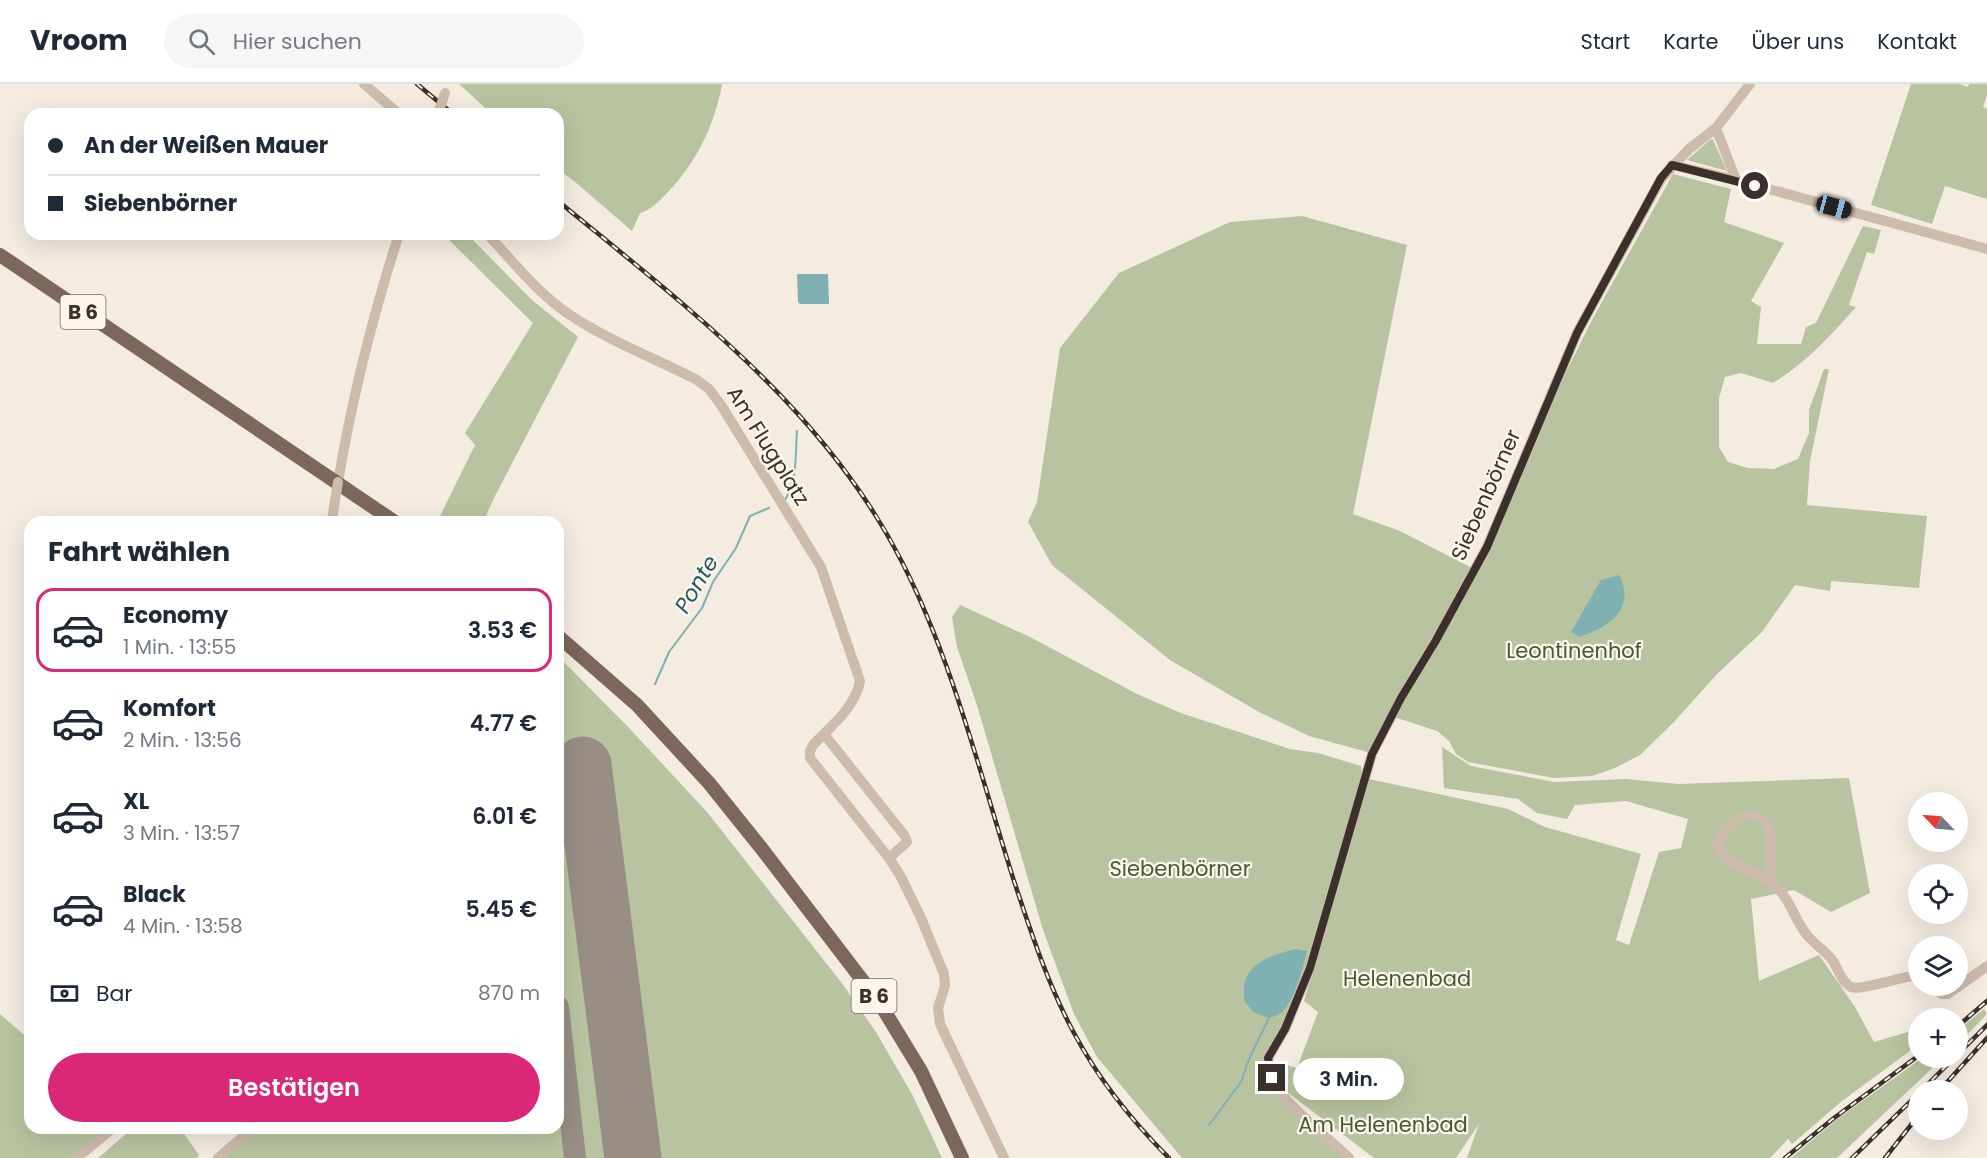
<!DOCTYPE html>
<html lang="de">
<head>
<meta charset="utf-8">
<style>
  body { margin:0; font-family:Poppins,sans-serif; background:#f6f6f7; color:#1f2937; height:100vh; display:flex; flex-direction:column; font-size:22px; white-space:nowrap }
  * { box-sizing:border-box; margin:0 }
  p { font-size:20px; color:#747a83 }
  .icon { flex:none; width:33px; height:33px; fill:none; stroke:currentColor; stroke-width:2; stroke-linecap:round; stroke-linejoin:round }
  .map { position:relative; flex:1; overflow:hidden }
  .drawer { position:absolute; left:24px; top:432px; width:540px; height:618px; display:flex; flex-direction:column; background:#fff; border-radius:18px; box-shadow:0 6px 24px #0002 }
  .drawer>* { flex:none }
  .banner { position:absolute; left:24px; top:24px; width:540px; height:132px; border-radius:18px; box-shadow:0 6px 24px #0002; display:grid; align-content:center; height:132px; padding:0 24px; background:#fff }
  .needle { width:39px; rotate:295deg }
  .tools { position:absolute; left:1908px; top:708px; display:grid; gap:12px }
  .tools a { display:grid; place-items:center; width:60px; height:60px; border-radius:50%; background:#fff; box-shadow:0 6px 24px #0002; font-size:30px }
  .end { position:absolute; width:27px; height:27px; margin:-14px; border:8px solid #3b302b; background:#fff; box-shadow:0 0 0 3px #fff }
  .from { border-radius:50% }
  .bubble { position:absolute; height:42px; border-radius:21px; background:#fff; box-shadow:0 6px 24px #0002; font-size:20px; font-weight:600; line-height:42px; text-align:center }
  .car { position:absolute; width:18px; height:36px; margin:-18px -9px; border-radius:8px; box-shadow:0 0 4px 2px #0007; background:linear-gradient(#222 24%,#8ab4d8 0 40%,#222 0 76%,#8ab4d8 0 86%,#222 0) }
  .banner b { display:flex; align-items:center; gap:21px; height:57px; font-size:22px }
  .banner b+b { border-top:2px solid #e0e1e3 }
  .banner i { width:15px; height:15px; background:#1f2937 }
  ul { padding:0; list-style:none }
  li { display:flex; align-items:center; gap:18px; height:84px; margin:0 12px 9px; padding:0 12px; border:3px solid transparent; border-radius:18px }
  li div { flex:1 }
  li b { display:block; font-size:22px }
  li em { font-style:normal; font-weight:600 }
  li.selected { border-color:#db2777 }
  li>.icon { width:54px; height:54px; stroke-width:1.5 }
  h2 { padding:0 24px; font-size:27px; line-height:72px }
  .pay { display:flex; align-items:center; gap:15px; height:66px; padding:0 24px; font-size:22px }
  .pay p { margin-inline-start:auto }
  .action { display:flex; gap:12px; margin-top:auto; padding:12px 24px }
  .action a { flex:1; height:69px; border-radius:36px; background:#db2777; color:#fff; font-size:24px; font-weight:600; line-height:69px; text-align:center }
  header { display:flex; align-items:center; gap:36px; box-sizing:border-box; height:84px; padding:0 30px; background:#fff; border-bottom:2px solid #e0e1e3 }
  header strong { font-size:28px }
  nav { display:flex; gap:33px; margin-inline-start:auto; font-size:21px }
  .search { width:420px; height:54px; background:#f6f6f7; display:flex; align-items:center; gap:15px; box-sizing:border-box; padding:0 21px; border-radius:33px; color:#747a83; font-size:22px }
  .map>svg:first-child { display:block }
</style>
</head>
<body>
<header>
<strong>Vroom</strong>
<div class="search"><svg class="icon" aria-label="search" viewBox="0 0 24 24"><circle cx="10" cy="10" r="6"/><path d="M15 15l6 6"/></svg>Hier suchen</div>
<nav><a>Start</a><a>Karte</a><a>Über uns</a><a>Kontakt</a></nav>
</header>
<div class="map">
<svg width="1987" height="1074" viewBox="0 0 1987 1074">
  <rect width="100%" height="100%" fill="#f4ebe1"/>
  <path fill="#b8c4a0" d="M459 0H722C715 41 695 81 666 110 658 118 651 126 640 129L632 147 574 97 558 85V30H492Z
    M1911 0H1959L1968 3 1969 0H1987V11L1983 23 1987 25V115L1945 102 1932 140 1871 121Z
    M1711 55 1713 56 1727 87 1687 76Z
    M1673 90 1731 105 1724 138 1784 159 1751 217 1761 223 1757 260H1801L1806 243 1816 239 1863 142 1881 146 1874 170 1867 168 1849 221 1856 223C1830 252 1806 279 1773 299L1741 289 1725 293 1719 314V363L1728 378 1748 384 1774 385 1798 375 1809 349V326L1824 285H1829L1810 377 1807 421 1927 432 1919 504 1831 497 1830 507 1795 501 1762 548 1718 589 1673 639 1640 671 1615 684 1592 692 1554 694 1468 678 1456 670 1449 657 1437 647 1394 633 1487 474 1565 290 1593 234Z
    M1302 132 1407 161 1353 430 1400 447 1472 484 1371 669 1309 652 1259 628 1170 576 1052 481 1028 438 1037 418 1060 264 1119 189 1230 138Z
    M443 150H467L532 216 578 253 496 410 483 438H446L440 432 475 361 465 349 533 239Z
    M960 521 1030 553 1137 610 1181 629 1290 665 1318 669 1361 682 1362 691 1320 837 1295 915 1265 974 1270 997 1348 1074H1182L1097 973 1074 930 1043 846 977 621 957 563 952 533Z
    M558 572 629 644 707 728 841 898 876 948 913 1012 942 1074H225L259 1044H558Z
    M1442 663 1471 682 1554 698 1626 695 1679 700 1849 694 1870 809 1831 828 1794 806 1751 815 1759 897 1819 871 1855 923 1874 958 1918 945V961L1842 1017 1792 1060 1788 1055 1770 1074H1467L1479 1040 1456 1074H1374L1287 1008 1279 993 1275 978 1297 984 1318 928 1304 917 1369 695 1508 725 1545 743 1641 770 1616 856 1629 861 1659 768 1681 764 1688 735 1626 717 1575 721 1567 735 1537 729 1518 715 1444 704Z
    M1984 925 1987 930 1958 960V946Z
    M0 930 30 956V1044H108L71 1074H0Z
    M1922 974H1943L1837 1074H1791L1836 1036Z
    M140 1044H180L199 1071 197 1074H98L126 1050Z"/>
  <path fill="#7fb0b2" d="M797 190H828L829 220H800L798 218Z
    M1619 491C1637 525 1608 544 1579 553L1571 548 1601 496Z
    M1296 865 1307 867C1304 881 1293 920 1282 928 1278 931 1273 933 1269 934L1253 928 1244 916C1244 911 1243 902 1245 897 1252 876 1278 869 1296 865Z"/>
  <g fill="none" stroke-linecap="round" stroke-linejoin="round">
    <path stroke="#7fb0b2" stroke-width="2" d="M785 416C798 394 795 371 797 347
      M655 600 669 568 702 524 713 498 736 464 750 432 769 424
      M1209 1041 1241 998 1249 975 1269 934"/>
    <path stroke="#988e86" stroke-width="22" d="M558 671 570 670 583 681
      M558 923 575 1074"/>
    <path stroke="#988e86" stroke-width="57" d="M583 681 633 1074"/>
    <path stroke="#cdbbac" stroke-width="10" d="M364 0 399 30
      M1716 44 1736 96
      M1672 81 1736 96 1987 165
      M487 150C513 177 538 210 570 231 609 257 655 274 697 296L709 305 721 321 821 483 860 597C855 624 831 642 813 661L810 667V674L889 774 901 793 921 834 944 890 945 902 938 924 940 940 1004 1074
      M338 398C352 314 373 231 399 150
      M332 438 334 423
      M824 650 905 752 907 758 889 774
      M1771 798C1771 784 1773 753 1767 741 1753 717 1723 743 1717 760 1722 783 1765 788 1781 808 1792 821 1796 838 1807 851 1815 861 1826 867 1833 877 1838 885 1842 899 1851 903 1862 907 1903 892 1918 891
      M1932 902 1942 910H1948L1987 882
      M77 1074 113 1044
      M218 1074 253 1044
      M1349 1074C1329 1054 1280 1018 1271 992 1269 987 1269 980 1268 974L1285 945 1310 884 1372 670 1401 614 1451 529 1487 463 1577 249 1661 95 1689 65 1716 44 1750 0"/>
    <path stroke="#7d675c" stroke-width="14" d="M0 171 395 438
      M558 552 637 621 709 699 762 765 879 918 921 987 962 1074"/>
    <g stroke="#3b302b" stroke-width="4.5">
      <path id="rail" d="M417 0 453 30
        M558 117C687 223 825 326 902 478 953 578 980 690 1014 797 1031 848 1048 901 1074 949 1099 996 1131 1036 1169 1074
        M1958 942 1987 917
        M1958 970 1987 941
        M1922 1006 1954 974
        M1940 1006 1987 954
        M1785 1074 1834 1034 1918 972
        M1852 1074 1918 1010
        M1885 1074 1918 1032"/>
    </g>
    <use href="#rail" stroke="#fbf5ee" stroke-width="2" stroke-dasharray="7" stroke-linecap="butt"/>
    <path stroke="#cdbbac" stroke-width="10" d="M438 30 445 9
      M334 423 338 398"/>
  </g>
  <g fill="none" stroke-linecap="round" stroke-linejoin="round">
    <path stroke="#3b302b" stroke-width="8" d="M1272 994 1268 974 1285 945 1310 884 1372 670 1401 614 1435 558 1487 463 1577 249 1661 94 1672 81 1755 102"/>
  </g>
  <g text-anchor="middle" stroke-width="4.5" stroke-linejoin="round" paint-order="stroke">
    <g fill="#fbf5ee" stroke="#756b66" stroke-width="1.5">
      <rect x="60.5" y="211" width="45" height="34" rx="4.5"/>
      <rect x="851.5" y="895" width="45" height="34" rx="4.5"/>
    </g>
    <g font-size="20" font-weight="bold" fill="#3b302b">
      <text x="83" y="235">B 6</text>
      <text x="874" y="919">B 6</text>
    </g>
    <g font-size="21" fill="#3b302b" stroke="#fbf5ee">
      <text transform="translate(768 362) rotate(58)" y="7">Am Flugplatz</text>
      <text transform="translate(1486 411) rotate(-66)" y="7">Siebenbörner</text>
    </g>
    <g font-size="21" fill="#4a5a2e" stroke="#fbf5ee">
      <text x="1574" y="574">Leontinenhof</text>
      <text x="1180" y="792">Siebenbörner</text>
      <text x="1407" y="902">Helenenbad</text>
      <text x="1383" y="1048">Am Helenenbad</text>
    </g>
    <g font-size="22" font-style="italic" fill="#1f5a5e" stroke="#fbf5ee">
      <text transform="translate(696 500) rotate(-59)" y="8">Ponte</text>
    </g>
  </g>
</svg>
<div class="tools">
<a><svg class="needle" viewBox="-14 -14 28 28"><path d="M0-13l5 13h-10z" fill="#e53935"/><path d="M0 13l5-13h-10z" fill="#747a83"/></svg></a>
<a><svg class="icon" aria-label="locate" viewBox="0 0 24 24"><circle cx="12" cy="12" r="6"/><path d="M12 2v4M12 18v4M2 12h4M18 12h4"/></svg></a>
<a><svg class="icon" aria-label="layers" viewBox="0 0 24 24"><path d="M12 4l9 5-9 5-9-5zM3 14l9 5 9-5"/></svg></a>
<a>+</a>
<a>−</a>
</div>
<i class="end from" style="left:1755px;top:102px"></i>
<i class="end" style="left:1272px;top:994px"></i>
<div class="bubble" style="left:1293px;top:974px;width:111px">3 Min.</div>
<i class="car" style="left:1834px;top:123px;rotate:105deg"></i>
<div class="banner">
<b><i class="from"></i>An der Weißen Mauer</b>
<b><i></i>Siebenbörner</b>
</div>
<section class="drawer">
<h2>Fahrt wählen</h2>
<ul>
<li class="selected"><svg class="icon" aria-label="car" viewBox="0 0 24 24"><path d="M5 17H2v-5l4-1 3-4h7l3 4 3 1v5h-3M9 17h6M6 11h13"/><circle cx="7" cy="17" r="2"/><circle cx="17" cy="17" r="2"/></svg><div><b>Economy</b><p>1 Min. · 13:55</p></div><em>3.53 €</em></li>
<li><svg class="icon" aria-label="car" viewBox="0 0 24 24"><path d="M5 17H2v-5l4-1 3-4h7l3 4 3 1v5h-3M9 17h6M6 11h13"/><circle cx="7" cy="17" r="2"/><circle cx="17" cy="17" r="2"/></svg><div><b>Komfort</b><p>2 Min. · 13:56</p></div><em>4.77 €</em></li>
<li><svg class="icon" aria-label="car" viewBox="0 0 24 24"><path d="M5 17H2v-5l4-1 3-4h7l3 4 3 1v5h-3M9 17h6M6 11h13"/><circle cx="7" cy="17" r="2"/><circle cx="17" cy="17" r="2"/></svg><div><b>XL</b><p>3 Min. · 13:57</p></div><em>6.01 €</em></li>
<li><svg class="icon" aria-label="car" viewBox="0 0 24 24"><path d="M5 17H2v-5l4-1 3-4h7l3 4 3 1v5h-3M9 17h6M6 11h13"/><circle cx="7" cy="17" r="2"/><circle cx="17" cy="17" r="2"/></svg><div><b>Black</b><p>4 Min. · 13:58</p></div><em>5.45 €</em></li>
</ul>
<div class="pay"><svg class="icon" aria-label="cash" viewBox="0 0 24 24"><path d="M3 7h18v10H3z"/><circle cx="12" cy="12" r="2"/></svg>Bar<p>870 m</p></div>
<div class="action"><a>Bestätigen</a></div>
</section>
</div>
</body>
</html>
